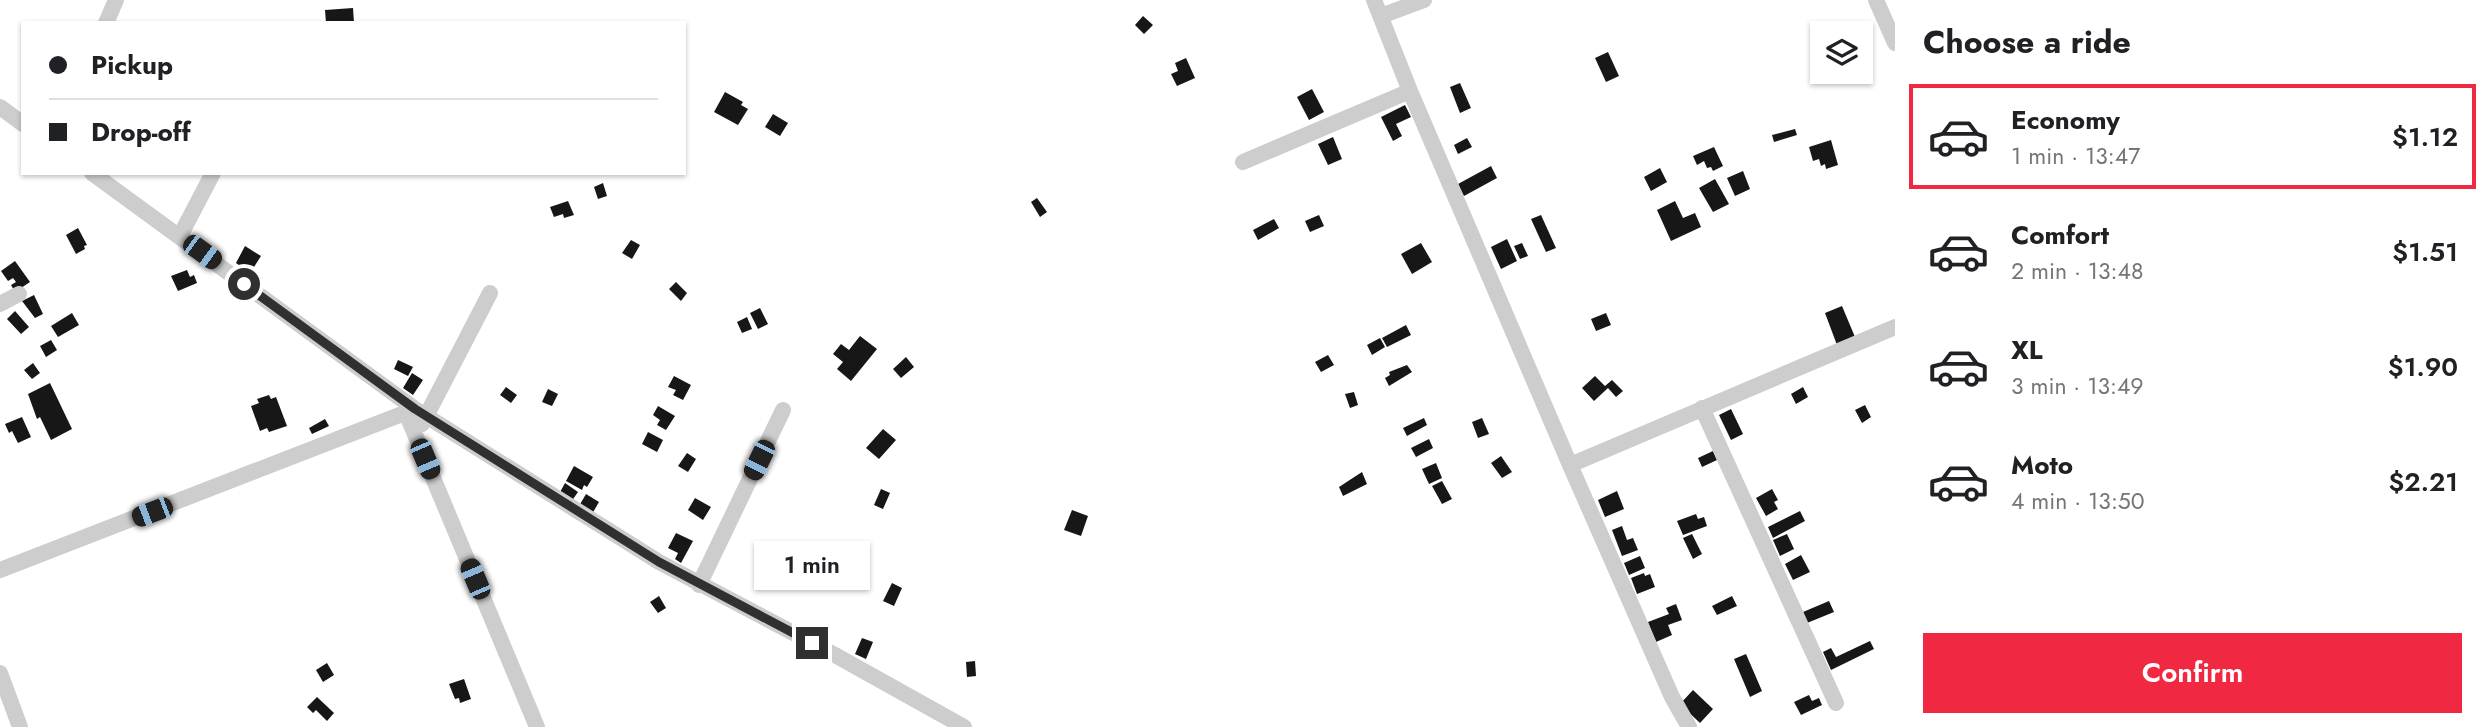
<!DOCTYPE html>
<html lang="en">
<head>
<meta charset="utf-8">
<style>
  body { margin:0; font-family:Jost,sans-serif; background:#f2f2f2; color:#202124; height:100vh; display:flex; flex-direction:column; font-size:26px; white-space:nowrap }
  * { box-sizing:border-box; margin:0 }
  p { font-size:23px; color:#757577 }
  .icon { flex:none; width:38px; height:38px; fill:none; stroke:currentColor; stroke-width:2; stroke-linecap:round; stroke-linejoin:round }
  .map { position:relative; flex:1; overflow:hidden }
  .sheet { display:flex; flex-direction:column; background:#fff; width:595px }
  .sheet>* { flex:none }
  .guide { position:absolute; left:21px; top:21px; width:665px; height:154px; border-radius:0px; box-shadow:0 2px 5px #0004; display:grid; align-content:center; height:154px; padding:0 28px; background:#fff }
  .buttons { position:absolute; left:1810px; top:21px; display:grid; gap:14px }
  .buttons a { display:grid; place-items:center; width:63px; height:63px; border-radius:0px; background:#fff; box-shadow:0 2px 5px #0004; font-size:35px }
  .end { position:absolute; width:32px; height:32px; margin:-16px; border:9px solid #303030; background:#fff; box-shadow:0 0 0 4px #fff }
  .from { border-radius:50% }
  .bubble { position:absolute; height:49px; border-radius:0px; background:#fff; box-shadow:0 2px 5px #0004; font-size:23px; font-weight:600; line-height:49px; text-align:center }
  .car { position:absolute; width:21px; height:42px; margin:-21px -10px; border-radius:9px; box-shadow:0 0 5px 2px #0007; background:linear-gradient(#222 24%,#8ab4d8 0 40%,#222 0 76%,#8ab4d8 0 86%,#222 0) }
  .guide b { display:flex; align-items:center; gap:24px; height:66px; font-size:26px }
  .guide b+b { border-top:2px solid #e0e0e0 }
  .guide i { width:18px; height:18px; background:#202124 }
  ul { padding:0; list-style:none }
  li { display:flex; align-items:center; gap:21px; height:105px; margin:0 14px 10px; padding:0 14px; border:4px solid transparent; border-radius:0px }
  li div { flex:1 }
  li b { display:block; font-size:26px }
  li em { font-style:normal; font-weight:600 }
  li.active { border-color:#f12841 }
  li>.icon { width:63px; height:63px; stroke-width:1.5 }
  h2 { padding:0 28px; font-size:32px; line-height:84px }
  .action { display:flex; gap:14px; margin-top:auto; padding:14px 28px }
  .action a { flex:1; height:80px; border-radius:0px; background:#f12841; color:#fff; font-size:28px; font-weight:600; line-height:80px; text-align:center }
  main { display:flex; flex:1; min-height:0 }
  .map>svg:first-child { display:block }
</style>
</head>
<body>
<main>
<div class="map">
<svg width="1895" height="727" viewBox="0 0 1895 727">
  <rect width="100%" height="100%" fill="#fff"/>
  <path fill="#171717" d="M353 8 354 23H326L325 10Z
    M1143 16 1153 25 1144 34 1135 25Z
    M1608 52 1619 76 1606 82 1595 58Z
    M1186 58 1195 78 1177 86 1171 74 1178 71 1175 63Z
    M1460 83 1471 108 1460 113 1450 87Z
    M1312 89 1324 112 1309 120 1297 97Z
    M725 92 743 102 741 105 748 109 738 125 714 112Z
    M1405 105 1411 117 1396 124 1402 136 1393 141 1381 117Z
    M773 114 788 123 780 136 765 127Z
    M1795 129 1797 135 1774 142 1772 135Z
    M1333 137 1342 159 1328 165 1318 144Z
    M1467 138 1472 147 1458 154 1454 145Z
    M1831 140 1838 165 1826 169 1825 164 1821 166 1819 159 1813 161 1809 147Z
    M1714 147 1723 166 1713 171 1711 167 1707 168 1704 161 1697 165 1693 156Z
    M1491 166 1497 178 1464 196 1458 184Z
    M1660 168 1667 182 1651 191 1644 177Z
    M1743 171 1750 189 1735 196 1727 178Z
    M1715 179 1729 204 1713 212 1699 188Z
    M603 183 607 196 598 199 594 187Z
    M1037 198 1047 212 1040 217 1031 202Z
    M568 201 574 215 564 218 563 214 554 217 550 207Z
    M1675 201 1683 218 1695 213 1701 227 1671 241 1657 210Z
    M1319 215 1324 226 1310 232 1305 221Z
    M1541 215 1556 248 1546 252 1531 219Z
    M1274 219 1279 228 1258 240 1253 230Z
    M78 228 87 245 84 246 85 249 76 254 66 235Z
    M1507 239 1517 261 1501 269 1491 247Z
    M631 240 640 245 632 259 622 253Z
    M1421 243 1432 262 1412 274 1401 254Z
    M1522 243 1528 256 1520 259 1514 246Z
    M245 246 261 256 249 275 239 269 240 266 236 263Z
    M15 261 30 282 15 292 11 285 16 282 13 278 8 281 1 271Z
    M187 270 190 277 194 275 197 283 178 291 171 276Z
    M676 282 687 293 681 301 669 289Z
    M34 295 43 314 35 318 22 301Z
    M1842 306 1855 337 1837 345 1825 313Z
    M760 308 768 324 758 329 750 313Z
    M15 311 29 327 21 334 7 319Z
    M72 313 79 325 58 337 51 326Z
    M1606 313 1611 325 1596 331 1591 319Z
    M747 317 752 329 742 333 737 322Z
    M1406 325 1411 335 1387 347 1382 338Z
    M860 336 877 349 851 381 837 369 843 362 833 354 841 344 849 350Z
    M1380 338 1385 347 1372 355 1367 345Z
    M51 340 57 350 46 357 40 346Z
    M1328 355 1334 365 1321 372 1315 362Z
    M906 357 914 367 901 378 893 369Z
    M398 360 413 367 408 376 394 369Z
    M33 363 40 373 32 379 24 370Z
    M1407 365 1412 372 1389 386 1385 378 1390 375 1389 372Z
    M412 373 423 380 413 395 403 388Z
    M674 376 691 385 683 400 673 395 676 390 668 387Z
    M1595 376 1605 386 1612 380 1623 391 1616 397 1608 388 1594 401 1582 388Z
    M50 383 72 429 51 440 40 417 37 419 28 394Z
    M506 387 517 395 511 403 500 395Z
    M1803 387 1808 397 1796 404 1791 394Z
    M548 389 558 394 552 406 542 402Z
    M1354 392 1358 405 1350 408 1345 394Z
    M269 395 271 399 276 397 287 426 269 432 267 428 260 431 251 406 259 403 257 399Z
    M1865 405 1871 417 1862 423 1855 410Z
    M658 406 675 416 666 430 657 425 660 420 653 415Z
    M1731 409 1743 434 1731 440 1719 415Z
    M22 417 31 437 18 443 12 431 9 433 5 424Z
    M1424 418 1427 425 1407 436 1403 428Z
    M1482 418 1489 434 1478 438 1472 422Z
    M325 419 329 426 312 434 309 428Z
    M883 429 896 440 879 459 866 448Z
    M648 432 663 440 657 452 642 444Z
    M1429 439 1433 448 1416 457 1411 448Z
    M1713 451 1717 460 1702 467 1698 458Z
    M687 453 696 459 688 472 678 466Z
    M1501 456 1512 472 1502 478 1491 463Z
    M1436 463 1442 478 1429 484 1422 469Z
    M574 466 593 477 587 487 584 485 582 490 566 481Z
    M1362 472 1367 484 1343 496 1339 487Z
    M1442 481 1452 499 1442 504 1432 486Z
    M565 483 578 492 571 502 559 494Z
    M881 489 890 493 883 509 874 505Z
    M1772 489 1778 500 1774 502 1778 509 1766 516 1756 498Z
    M1617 491 1624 509 1605 517 1598 500Z
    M586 494 599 502 592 514 579 506Z
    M695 498 711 507 703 520 688 510Z
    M1072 510 1088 516 1081 536 1064 530Z
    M1800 511 1805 521 1773 538 1768 527Z
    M1696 514 1698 519 1704 517 1707 526 1683 535 1677 521Z
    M1622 526 1627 540 1633 538 1638 550 1622 556 1612 530Z
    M676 533 693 541 681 563 675 559 678 553 668 548Z
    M1692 534 1702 554 1693 559 1683 538Z
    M1787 534 1794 549 1780 556 1773 540Z
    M1801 555 1810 572 1793 580 1785 564Z
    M1640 556 1645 568 1629 575 1624 563Z
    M1644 573 1645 576 1650 574 1655 587 1637 594 1631 578Z
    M892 583 902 588 894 606 883 601Z
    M659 596 666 608 658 613 650 602Z
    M1732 596 1737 606 1717 615 1712 606Z
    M1829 601 1834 612 1807 623 1803 612Z
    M1676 604 1682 620 1668 625 1672 635 1656 642 1648 622 1669 614 1666 608Z
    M862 638 873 642 866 659 855 654Z
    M1870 641 1874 649 1831 670 1823 652 1831 648 1836 657Z
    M1746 654 1762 691 1750 697 1734 659Z
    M975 661 976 676 967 677 966 662Z
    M327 663 334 675 323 682 316 670Z
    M464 679 471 699 460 703 459 698 455 699 449 684Z
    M1693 690 1713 709 1700 723 1680 704Z
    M1809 695 1812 701 1819 698 1822 705 1801 715 1794 702Z
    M317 697 334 713 327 721 316 710 313 713 307 707Z"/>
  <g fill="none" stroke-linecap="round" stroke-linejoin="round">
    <path stroke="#cdcdcd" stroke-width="16" d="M1374 0 1410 91 1570 465 1672 697 1689 727
      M1876 0 1895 43
      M1381 16 1424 0
      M106 23 116 0
      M0 107 23 124
      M1243 162 1410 91
      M92 173 415 409 659 562 835 655 964 727
      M180 236 213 173
      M0 304 19 294
      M1702 408 1836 703
      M406 413 537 727
      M422 424 490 293
      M1570 465 1895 327
      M0 570 415 409
      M699 585 783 410
      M0 673 20 727"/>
  </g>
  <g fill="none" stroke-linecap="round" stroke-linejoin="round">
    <path stroke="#303030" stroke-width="9" d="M244 284 415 409 659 562 812 643"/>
  </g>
</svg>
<div class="buttons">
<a><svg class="icon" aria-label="layers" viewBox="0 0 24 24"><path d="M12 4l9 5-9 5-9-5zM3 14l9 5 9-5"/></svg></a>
</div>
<i class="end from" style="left:244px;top:284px"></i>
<i class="end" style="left:812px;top:643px"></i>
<div class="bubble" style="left:754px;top:541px;width:116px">1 min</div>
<i class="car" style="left:202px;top:252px;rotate:126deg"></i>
<i class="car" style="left:425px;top:459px;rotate:157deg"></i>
<i class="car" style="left:759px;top:460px;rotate:206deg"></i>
<i class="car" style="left:152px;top:512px;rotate:249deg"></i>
<i class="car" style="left:475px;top:579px;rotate:337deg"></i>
<div class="guide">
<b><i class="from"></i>Pickup</b>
<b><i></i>Drop-off</b>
</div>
</div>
<section class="sheet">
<h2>Choose a ride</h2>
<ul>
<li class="active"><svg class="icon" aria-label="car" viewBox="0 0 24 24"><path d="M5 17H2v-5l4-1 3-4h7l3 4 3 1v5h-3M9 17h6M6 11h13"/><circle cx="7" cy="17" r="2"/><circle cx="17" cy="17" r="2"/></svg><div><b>Economy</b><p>1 min · 13:47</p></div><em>$1.12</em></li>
<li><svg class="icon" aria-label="car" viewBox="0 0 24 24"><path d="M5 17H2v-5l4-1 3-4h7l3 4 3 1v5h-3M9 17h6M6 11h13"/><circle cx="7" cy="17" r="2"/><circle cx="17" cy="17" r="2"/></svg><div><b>Comfort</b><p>2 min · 13:48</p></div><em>$1.51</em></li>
<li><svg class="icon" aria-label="car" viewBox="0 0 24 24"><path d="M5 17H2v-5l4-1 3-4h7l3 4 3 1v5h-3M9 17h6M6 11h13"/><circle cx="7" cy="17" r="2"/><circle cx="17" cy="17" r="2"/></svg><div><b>XL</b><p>3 min · 13:49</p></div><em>$1.90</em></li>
<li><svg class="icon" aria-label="car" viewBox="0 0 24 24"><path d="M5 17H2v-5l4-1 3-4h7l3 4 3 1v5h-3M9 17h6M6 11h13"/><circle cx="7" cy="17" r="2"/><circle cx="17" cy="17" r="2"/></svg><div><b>Moto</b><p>4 min · 13:50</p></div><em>$2.21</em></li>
</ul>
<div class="action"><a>Confirm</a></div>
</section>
</main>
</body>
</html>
